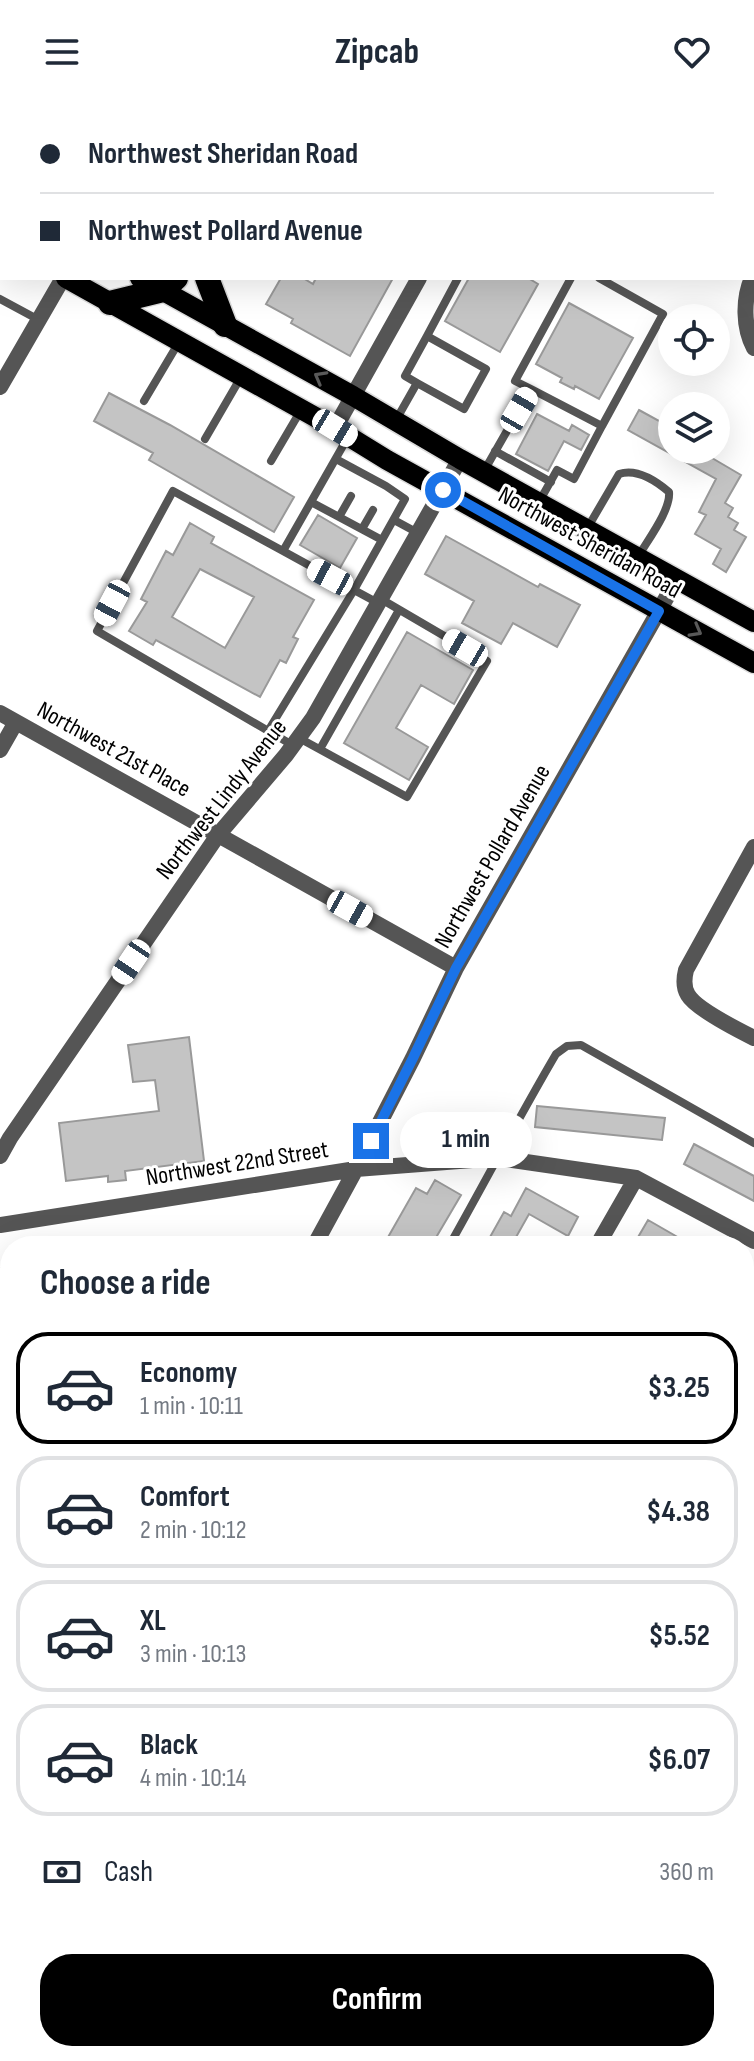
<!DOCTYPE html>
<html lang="en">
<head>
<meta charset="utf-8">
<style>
  body { margin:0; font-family:"Sofia Sans Condensed",sans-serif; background:#f2f2f3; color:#1f2937; height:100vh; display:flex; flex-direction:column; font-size:30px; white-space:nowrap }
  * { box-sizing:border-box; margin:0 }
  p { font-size:26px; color:#747a83 }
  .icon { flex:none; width:44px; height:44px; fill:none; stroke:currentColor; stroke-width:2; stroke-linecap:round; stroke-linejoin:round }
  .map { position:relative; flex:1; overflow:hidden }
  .side { position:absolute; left:0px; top:1132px; width:754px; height:826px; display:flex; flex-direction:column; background:#fff; border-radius:32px 32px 0 0; box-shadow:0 8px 32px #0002 }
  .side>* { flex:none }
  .banner { position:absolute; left:0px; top:0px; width:754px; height:176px; box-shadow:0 8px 32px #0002; display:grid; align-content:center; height:176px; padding:0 40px; background:#fff }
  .buttons { position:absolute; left:658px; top:200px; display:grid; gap:16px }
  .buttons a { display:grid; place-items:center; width:72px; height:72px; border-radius:50%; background:#fff; box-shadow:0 8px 32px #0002; font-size:40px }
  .end { position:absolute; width:36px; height:36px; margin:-18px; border:10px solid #1a73e8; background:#fff; box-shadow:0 0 0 4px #fff }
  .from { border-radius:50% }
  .bubble { position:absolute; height:56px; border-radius:28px; background:#fff; box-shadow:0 8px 32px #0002; font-size:26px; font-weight:700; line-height:56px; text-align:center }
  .car { position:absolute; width:24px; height:48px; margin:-24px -12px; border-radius:10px; box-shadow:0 0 6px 2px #0007; background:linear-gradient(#fff 24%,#345 0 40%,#fff 0 76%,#345 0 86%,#fff 0) }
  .banner b { display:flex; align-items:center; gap:28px; height:76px; font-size:30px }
  .banner b+b { border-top:2px solid #e0e1e3 }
  .banner i { width:20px; height:20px; background:#1f2937 }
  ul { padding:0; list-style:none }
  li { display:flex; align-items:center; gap:24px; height:112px; margin:0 16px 12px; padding:0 24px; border:4px solid #e0e1e3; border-radius:32px }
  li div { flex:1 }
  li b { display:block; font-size:30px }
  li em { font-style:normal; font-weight:700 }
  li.active { border-color:#000 }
  li>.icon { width:72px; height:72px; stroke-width:1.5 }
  h2 { padding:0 40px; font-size:36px; line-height:96px }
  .pay { display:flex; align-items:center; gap:20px; height:88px; padding:0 40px; font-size:30px }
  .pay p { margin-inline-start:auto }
  .button { display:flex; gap:16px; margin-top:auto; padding:16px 40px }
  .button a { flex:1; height:92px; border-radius:32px; background:#000; color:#fff; font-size:32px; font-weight:700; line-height:92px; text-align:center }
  header { display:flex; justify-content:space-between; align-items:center; height:104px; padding:0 40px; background:#fff; font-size:36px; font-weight:700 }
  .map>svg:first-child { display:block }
</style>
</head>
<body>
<header><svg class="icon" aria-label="menu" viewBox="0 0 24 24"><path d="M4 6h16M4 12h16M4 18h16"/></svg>Zipcab<svg class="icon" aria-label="heart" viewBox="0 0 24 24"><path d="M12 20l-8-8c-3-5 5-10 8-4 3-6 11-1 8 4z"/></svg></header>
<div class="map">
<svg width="754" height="1957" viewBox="0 0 754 1957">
  <rect width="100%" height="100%" fill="#fff"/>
  <path fill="#dcdcdc" d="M744 1679H746L754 1705V1797L744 1789Z"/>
  <path fill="#c4c4c4" stroke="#999" stroke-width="2" fill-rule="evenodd" d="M281 174H303L313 180 316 174H393L350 252 291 219 293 215 266 200Z
    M469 174H528L538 180 500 248 445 217Z
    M569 199 633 234 599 295 575 282 574 285 560 278 562 274 536 260Z
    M109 289 170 321 294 393 274 428 149 356 153 349 94 317Z
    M639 306 672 324V346H717L712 354 741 371 725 399 733 404 728 413 738 419 734 426 746 433 726 468 713 460 721 445 695 430 706 411 699 408 716 375 628 326Z
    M537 310 569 327 572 321 589 331 581 346 564 337 548 367 516 350Z
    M318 411 357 434 340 464 300 441Z
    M190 419 214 433 211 439 314 496 293 533 298 535 286 559 280 556 260 593 156 536 153 541 129 527 147 498 141 495 166 447 173 451ZM200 465 254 493 225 544 172 513Z
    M446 432 538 483 540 480 580 501 557 543 513 519 501 540 462 519 474 497 425 470Z
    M407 528 473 566 454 600 421 581 396 624 428 643 409 676 344 639Z
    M189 933 204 1057 125 1067 126 1076 108 1078V1072L66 1077 59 1019 159 1007 155 976 133 978 128 941Z
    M537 1002 665 1014 662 1036 535 1023Z
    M694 1040 754 1072V1097L684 1060Z
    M435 1076 461 1091 431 1142H383L416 1084 427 1090Z
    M526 1084 578 1113 568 1132 529 1110 511 1142H485L504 1108 511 1112Z
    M648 1116 693 1142H649L637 1135Z"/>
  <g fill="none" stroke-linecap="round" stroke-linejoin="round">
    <g stroke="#dbdbdb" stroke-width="23">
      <path id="primary" d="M0 98 2 99
        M0 136 2 137
        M66 174 335 324 387 356 754 559
        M140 174 353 292 460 355 754 518"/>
    </g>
    <g stroke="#dbdbdb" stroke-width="27">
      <path id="highway" d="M236 2V0
        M260 2V0
        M207 174 225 221
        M110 199 163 186 176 174"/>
    </g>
    <path stroke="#555" stroke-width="8" d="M0 195 39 216
      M417 279 405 272 427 232
      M531 285 515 277 571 174
      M144 297 179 238
      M396 316 417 279 464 305 486 265 427 232 458 174
      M205 335 241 273
      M495 347 551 378
      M336 355 386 382 405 395 354 486 378 499
      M271 357 301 306
      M484 367 531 285 602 322 663 210 599 174
      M311 398 382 436
      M539 398 557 366 574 375 602 322
      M339 413 351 392
      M394 416 418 429
      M588 423 619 370C637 364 655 376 669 388 671 406 647 437 638 453
      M362 425 373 406
      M268 627 354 486 283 447
      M299 634 407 693 487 557 381 495
      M294 642 97 527 173 387 283 447 348 333
      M320 645 399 506
      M449 1142C485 1078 519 1013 556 950L567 942 581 941 754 1039
      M744 1226 754 1212
      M0 1927 10 1909
      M522 1957 523 1954
      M728 1957 733 1948"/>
    <path stroke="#555" stroke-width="16" d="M587 0 590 2
      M515 2 516 0
      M752 65 754 61
      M752 92 754 93
      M752 174C743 195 743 223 754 244
      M0 283 63 174
      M335 324 419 174
      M0 609 456 864
      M0 646 16 618
      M754 743 686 866C684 874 683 883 688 891 696 905 738 926 754 934
      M0 1052 10 1034 218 731 286 651 313 614 460 355
      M0 1121 356 1065 498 1054 636 1074 754 1137
      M314 1142 356 1065 413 954 456 864 677 475
      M597 1142 636 1074
      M0 1171C4 1199 7 1227 0 1255
      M754 1463 750 1516 754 1529
      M744 1670 754 1667
      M0 1690 10 1673
      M0 1791 10 1800
      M744 1928 754 1935
      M158 1957 166 1948"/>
    <use href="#primary" stroke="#000" stroke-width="20"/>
    <use href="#highway" stroke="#000" stroke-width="24"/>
  </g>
  <defs><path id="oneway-chevron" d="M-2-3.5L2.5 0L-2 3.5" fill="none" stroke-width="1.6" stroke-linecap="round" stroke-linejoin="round" transform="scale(2)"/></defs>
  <g stroke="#595959">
    <use href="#oneway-chevron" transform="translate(320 273) rotate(-151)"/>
    <use href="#oneway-chevron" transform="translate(696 527) rotate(29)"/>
  </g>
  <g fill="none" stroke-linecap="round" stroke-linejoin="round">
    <path stroke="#1a73e8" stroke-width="10" d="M371 1037 413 954 456 864 659 507 443 386"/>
  </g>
  <g text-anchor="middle" stroke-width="6" stroke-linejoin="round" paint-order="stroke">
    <g font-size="24" fill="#000" stroke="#fff">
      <text transform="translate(590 438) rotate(29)" y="8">Northwest Sheridan Road</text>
      <text transform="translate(114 645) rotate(29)" y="8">Northwest 21st Place</text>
      <text transform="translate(221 695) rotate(-52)" y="8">Northwest Lindy Avenue</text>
      <text transform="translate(492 752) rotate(-60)" y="8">Northwest Pollard Avenue</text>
      <text transform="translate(237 1059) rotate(-9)" y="8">Northwest 22nd Street</text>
    </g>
  </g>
</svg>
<div class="buttons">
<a><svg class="icon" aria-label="locate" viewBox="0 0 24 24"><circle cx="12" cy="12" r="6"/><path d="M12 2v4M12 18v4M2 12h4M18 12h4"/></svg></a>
<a><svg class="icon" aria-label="layers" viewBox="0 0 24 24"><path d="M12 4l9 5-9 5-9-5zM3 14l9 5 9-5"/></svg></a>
</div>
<i class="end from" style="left:443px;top:386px"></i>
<i class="end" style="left:371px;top:1037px"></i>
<div class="bubble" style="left:400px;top:1008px;width:132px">1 min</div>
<i class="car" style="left:519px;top:306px;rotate:30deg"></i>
<i class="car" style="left:335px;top:324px;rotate:121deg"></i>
<i class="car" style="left:330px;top:473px;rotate:298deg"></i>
<i class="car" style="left:112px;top:499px;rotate:208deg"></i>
<i class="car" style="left:465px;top:544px;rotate:300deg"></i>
<i class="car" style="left:350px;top:805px;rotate:119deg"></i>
<i class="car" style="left:131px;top:858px;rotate:214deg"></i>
<div class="banner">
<b><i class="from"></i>Northwest Sheridan Road</b>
<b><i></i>Northwest Pollard Avenue</b>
</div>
<section class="side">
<h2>Choose a ride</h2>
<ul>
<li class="active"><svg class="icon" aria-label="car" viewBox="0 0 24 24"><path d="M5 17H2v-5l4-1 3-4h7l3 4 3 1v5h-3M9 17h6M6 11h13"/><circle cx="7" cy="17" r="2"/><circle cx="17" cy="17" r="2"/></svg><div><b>Economy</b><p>1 min · 10:11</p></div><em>$3.25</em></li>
<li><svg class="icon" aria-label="car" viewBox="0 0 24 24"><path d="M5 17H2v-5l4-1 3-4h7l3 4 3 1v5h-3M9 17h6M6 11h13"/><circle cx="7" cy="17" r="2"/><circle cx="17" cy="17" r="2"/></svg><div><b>Comfort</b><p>2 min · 10:12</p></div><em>$4.38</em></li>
<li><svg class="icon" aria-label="car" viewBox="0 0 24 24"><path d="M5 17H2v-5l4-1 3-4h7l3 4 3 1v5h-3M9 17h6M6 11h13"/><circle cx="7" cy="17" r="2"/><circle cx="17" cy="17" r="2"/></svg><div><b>XL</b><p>3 min · 10:13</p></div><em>$5.52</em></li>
<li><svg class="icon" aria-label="car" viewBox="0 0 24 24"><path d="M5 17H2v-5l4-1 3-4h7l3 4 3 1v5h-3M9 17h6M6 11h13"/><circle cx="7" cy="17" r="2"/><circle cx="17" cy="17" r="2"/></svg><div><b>Black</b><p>4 min · 10:14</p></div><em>$6.07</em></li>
</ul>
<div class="pay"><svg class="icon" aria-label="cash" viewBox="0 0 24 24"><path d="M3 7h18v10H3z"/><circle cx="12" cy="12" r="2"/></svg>Cash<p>360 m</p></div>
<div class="button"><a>Confirm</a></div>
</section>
</div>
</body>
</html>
